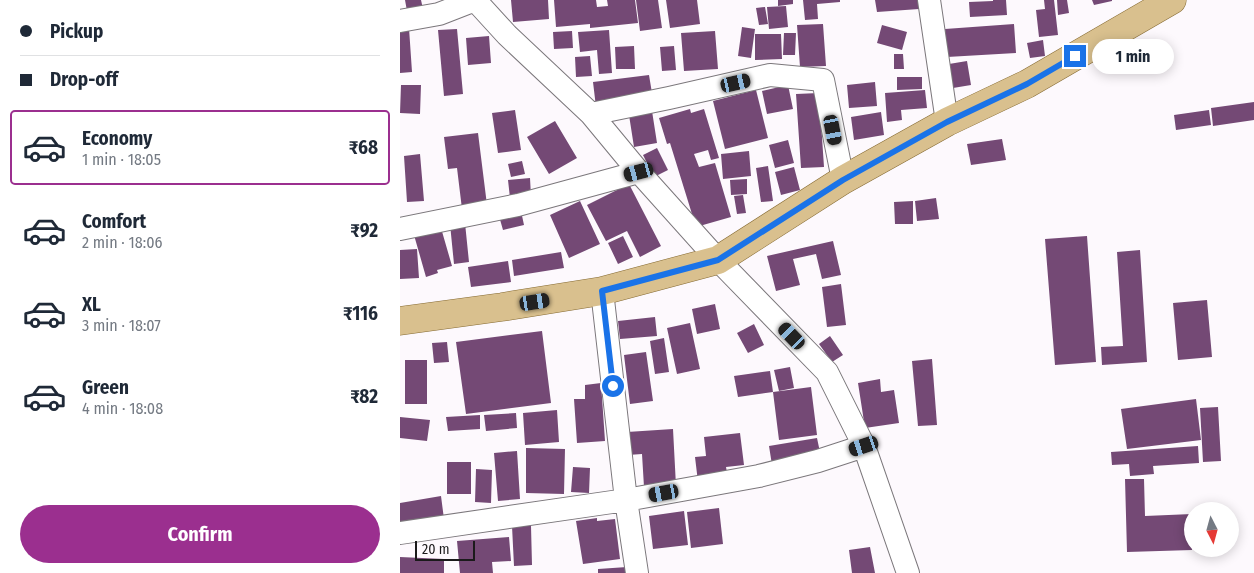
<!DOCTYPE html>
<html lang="en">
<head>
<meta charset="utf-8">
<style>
  body { margin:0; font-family:"Fira Sans Condensed",sans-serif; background:#f6f6f7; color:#1f2937; height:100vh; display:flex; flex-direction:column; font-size:19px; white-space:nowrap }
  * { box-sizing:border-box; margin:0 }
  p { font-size:16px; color:#747a83 }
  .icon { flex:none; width:28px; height:28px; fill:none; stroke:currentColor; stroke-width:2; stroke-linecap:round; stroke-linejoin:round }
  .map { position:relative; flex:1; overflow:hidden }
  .panel { display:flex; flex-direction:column; background:#fff; width:400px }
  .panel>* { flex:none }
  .guide { display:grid; align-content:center; height:110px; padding:0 20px; background:#fff }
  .needle { width:32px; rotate:174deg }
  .fabs { position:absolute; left:784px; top:502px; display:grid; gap:10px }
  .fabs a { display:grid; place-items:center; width:55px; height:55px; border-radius:50%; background:#fff; box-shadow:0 2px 12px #0003; font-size:25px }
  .scale { position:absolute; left:15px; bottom:12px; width:60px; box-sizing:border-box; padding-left:5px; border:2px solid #1b1a1b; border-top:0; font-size:14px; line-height:18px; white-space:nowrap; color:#1b1a1b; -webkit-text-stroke:4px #fdf9fd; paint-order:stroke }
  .end { position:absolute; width:22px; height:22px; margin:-11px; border:6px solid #1a73e8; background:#fff; box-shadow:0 0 0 2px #fff }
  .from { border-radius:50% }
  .bubble { position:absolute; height:35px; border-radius:18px; background:#fff; box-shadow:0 2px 12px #0003; font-size:16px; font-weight:700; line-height:35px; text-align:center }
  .car { position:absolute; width:15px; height:30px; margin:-15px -8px; border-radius:6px; box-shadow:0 0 4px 1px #0007; background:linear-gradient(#222 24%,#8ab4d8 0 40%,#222 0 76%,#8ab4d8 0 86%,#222 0) }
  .guide b { display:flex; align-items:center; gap:18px; height:48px; font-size:19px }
  .guide b+b { border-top:1px solid #e0e1e3 }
  .guide i { width:12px; height:12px; background:#1f2937 }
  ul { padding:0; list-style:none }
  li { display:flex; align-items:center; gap:15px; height:75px; margin:0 10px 8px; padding:0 10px; border:2px solid transparent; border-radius:5px }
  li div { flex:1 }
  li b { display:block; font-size:19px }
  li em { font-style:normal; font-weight:700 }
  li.active { border-color:#9b2f8f }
  li>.icon { width:45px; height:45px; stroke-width:1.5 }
  .cta { display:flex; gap:10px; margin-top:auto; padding:10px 20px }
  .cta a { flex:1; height:58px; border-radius:30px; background:#9b2f8f; color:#fff; font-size:20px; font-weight:700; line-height:58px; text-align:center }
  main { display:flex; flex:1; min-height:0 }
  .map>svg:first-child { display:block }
</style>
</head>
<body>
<main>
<section class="panel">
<div class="guide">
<b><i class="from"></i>Pickup</b>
<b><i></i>Drop-off</b>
</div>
<ul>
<li class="active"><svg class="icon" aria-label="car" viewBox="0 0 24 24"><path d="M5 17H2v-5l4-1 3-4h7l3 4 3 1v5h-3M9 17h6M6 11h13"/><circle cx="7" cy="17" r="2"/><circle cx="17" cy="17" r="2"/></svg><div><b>Economy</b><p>1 min · 18:05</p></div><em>₹68</em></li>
<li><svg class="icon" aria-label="car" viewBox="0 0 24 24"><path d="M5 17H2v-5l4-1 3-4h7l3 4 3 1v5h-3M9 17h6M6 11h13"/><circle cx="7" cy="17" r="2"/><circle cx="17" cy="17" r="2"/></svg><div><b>Comfort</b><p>2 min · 18:06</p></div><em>₹92</em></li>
<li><svg class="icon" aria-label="car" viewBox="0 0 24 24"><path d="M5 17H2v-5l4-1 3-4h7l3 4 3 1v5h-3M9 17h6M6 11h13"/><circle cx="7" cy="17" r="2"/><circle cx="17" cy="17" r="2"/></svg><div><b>XL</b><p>3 min · 18:07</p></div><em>₹116</em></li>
<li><svg class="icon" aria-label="car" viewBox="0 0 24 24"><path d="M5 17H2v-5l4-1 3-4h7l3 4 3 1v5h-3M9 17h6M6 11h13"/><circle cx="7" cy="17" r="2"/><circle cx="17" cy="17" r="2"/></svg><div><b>Green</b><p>4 min · 18:08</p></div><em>₹82</em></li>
</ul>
<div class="cta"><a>Confirm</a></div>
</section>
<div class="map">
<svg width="854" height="573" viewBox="0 0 854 573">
  <rect width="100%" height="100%" fill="#fdf9fd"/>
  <path fill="#744975" d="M5 0H21L23 9 7 11Z
    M111 0H148L149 19 113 22Z
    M154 0H196L197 7 208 6 207 0H235L238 23 190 28V24L156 27Z
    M236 0H258L262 28 240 31Z
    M266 0H297L300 24 270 28Z
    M378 0H393V4L378 6Z
    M403 0H440V2L417 4 418 19 405 20Z
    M475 0H519V9L477 12Z
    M593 0H606L607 15 570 17 569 2 593 1Z
    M644 0H654L658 35 639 37 636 10 645 9Z
    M657 0H667L669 13 658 15Z
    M692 0H712V1L694 5Z
    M386 6 388 27 369 29 367 7Z
    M365 7 368 24 359 25 356 8Z
    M423 24 426 66 400 67 397 25Z
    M614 24 616 53 547 57 545 29Z
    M482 25 507 32 502 50 477 43Z
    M342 27 355 29 351 58 338 56Z
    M0 28H9L12 72 0 73Z
    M57 29 63 94 44 96 38 30Z
    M209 30 212 73 199 74 197 50 180 52 178 32Z
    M172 31 173 48 154 49 153 32Z
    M315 31 318 69 284 71 281 33Z
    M384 33H396L395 55H383Z
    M355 34H381L382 59 355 60Z
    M89 36 91 63 68 65 66 38Z
    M643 40 645 56 630 58 627 43Z
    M234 46 235 69H216L215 47Z
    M274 46 276 70 262 71 260 47Z
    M494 54H503L504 69H494Z
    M190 56 192 76 176 77 175 57Z
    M567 61 571 85 553 88 549 64Z
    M249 75 253 99 196 107 193 82Z
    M497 77H522V89L497 90Z
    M475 82 477 106 449 108 447 85Z
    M1 85H21L20 114 0 113Z
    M388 85 393 109 367 114 362 91Z
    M356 90 368 138 325 149 313 101Z
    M525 90 527 108 501 110 502 120 487 122 485 93Z
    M419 93 424 167 401 168 396 94Z
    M854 102V120L813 126 811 108Z
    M290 109 291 113 304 109 319 158 311 160 308 150 294 154 299 167 315 163 331 217 296 227 270 143 267 144 259 118Z
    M115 110 121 150 98 153 92 113Z
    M809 110 811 125 776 130 774 115Z
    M252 111 257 143 234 147 229 115Z
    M481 112 484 135 454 140 451 117Z
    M155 121 177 158 149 174 127 137Z
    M78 133 87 205 62 209 57 168 48 169 44 137Z
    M602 139 606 160 571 165 567 144Z
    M388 140 394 163 375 168 369 145Z
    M257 148 268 170 254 177 243 155Z
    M349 151 351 176 323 179 321 154Z
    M20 154 24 201 7 202 4 156Z
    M122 161 125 174 111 177 108 164Z
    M368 166 373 201 361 202 356 168Z
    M394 167 400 190 381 195 375 172Z
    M130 178 131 196 110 198 108 180Z
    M347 179V194L331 195 330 180Z
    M229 184 261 246 240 257 227 231 206 241 187 205Z
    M343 195 346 213 337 214 334 196Z
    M536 198 539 219 517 221 515 201Z
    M180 201 200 244 169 258 150 215Z
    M513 201V224H495L494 202Z
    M121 211 124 225 103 230 99 216Z
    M65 223 69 262 54 264 50 224Z
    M41 228 52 266 37 270 38 273 26 277 14 235Z
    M223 236 233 257 218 264 208 243Z
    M687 236 696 362 655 365 645 239Z
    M433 241 441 275 422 279 416 254 393 259 400 285 376 291 367 256Z
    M17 249 19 278 0 279V250Z
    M740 250 747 362 702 365 701 347 723 346 717 252Z
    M161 252 164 268 114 276 112 260Z
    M108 261 111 282 71 287 68 267Z
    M441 284 446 325 427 327 422 287Z
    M807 300 812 357 778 360 773 303Z
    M315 304 320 329 297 334 292 309Z
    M255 317 257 336 220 339 218 321Z
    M290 323 300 369 277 374 267 328Z
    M354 324 364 345 348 353 337 333Z
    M142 331 151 403 66 414 56 342Z
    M430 336 443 355 432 362 419 344Z
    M264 338 269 372 255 374 250 341Z
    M47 342 49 362 34 363 32 343Z
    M246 352 253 401 230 404 224 355Z
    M532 359 537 425 518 426 512 361Z
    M5 360H27V404H5Z
    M390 367 394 388 379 391 374 370Z
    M370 371 373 392 338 397 334 376Z
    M480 379 481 392 494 390 499 423 465 428 458 383Z
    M201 383 205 441 177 443 174 399H185V385Z
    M411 387 417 435 379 440 373 392Z
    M796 399 801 440 727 449 721 409Z
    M818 407 821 461 803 462 800 408Z
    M157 410 159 442 125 445 123 413Z
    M116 413 117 428 86 431 84 415Z
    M80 415V429L48 431 46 417Z
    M0 417 30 420 27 441 0 438Z
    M273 429 276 486 244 487 242 454 228 455 227 432Z
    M340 433 344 465 326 467 328 478 298 482 295 457 306 456 304 437Z
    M417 438 421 457 372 465 369 446Z
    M798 446 799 463 753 466 754 474 730 476 729 464 712 465 711 452Z
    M126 448 165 449 164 494 126 493Z
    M117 451 120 499 98 501 94 453Z
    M47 462H71V494H47Z
    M173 467 190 468 189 493 171 492Z
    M76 469 92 470 91 503 75 502Z
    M725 479H744L745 516 792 514V550L727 552Z
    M41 496 44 519 0 526V503Z
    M319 508 323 544 291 548 287 512Z
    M284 511 288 545 253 549 249 516Z
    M197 518V521L215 519 220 559 183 564 176 521Z
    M112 526H131L132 565 114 566Z
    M109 537 111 561 92 562 93 573H60L57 541Z
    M470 547 475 573H452L449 550Z
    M0 557 44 559V573H0Z
    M227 567 228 573H198V569Z"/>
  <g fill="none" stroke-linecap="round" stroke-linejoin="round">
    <g stroke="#7b777b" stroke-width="24">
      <path id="minor" d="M75 0 107 35 191 114 239 172 318 260 427 372 464 446 508 573
        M529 0 547 122
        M0 21 39 14 75 0
        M191 114 269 98 370 75 423 80 443 180
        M0 229 118 205 239 172
        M202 291 226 500 237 573
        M0 533 226 500 359 476 418 461 464 446"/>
    </g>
    <g stroke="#866b34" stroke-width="29">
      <path id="major" d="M0 321 102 307 202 291 318 260 443 180 547 122 627 84 772 0"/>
    </g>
    <use href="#minor" stroke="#fff" stroke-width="22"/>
    <use href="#major" stroke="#d9c08e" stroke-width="28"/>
  </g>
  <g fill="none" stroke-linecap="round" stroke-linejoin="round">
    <path stroke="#1a73e8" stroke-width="6" d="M213 386 202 291 318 260 443 180 547 122 627 84 675 56"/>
  </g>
</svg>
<div class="fabs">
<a><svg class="needle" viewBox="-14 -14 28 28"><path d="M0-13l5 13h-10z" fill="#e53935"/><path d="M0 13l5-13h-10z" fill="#747a83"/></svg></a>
</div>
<div class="scale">20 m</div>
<i class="end from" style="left:213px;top:386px"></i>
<i class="end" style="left:675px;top:56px"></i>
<div class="bubble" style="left:692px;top:39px;width:82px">1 min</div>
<i class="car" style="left:336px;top:83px;rotate:77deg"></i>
<i class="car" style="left:433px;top:130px;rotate:169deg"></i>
<i class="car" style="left:239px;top:172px;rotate:255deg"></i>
<i class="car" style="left:135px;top:302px;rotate:81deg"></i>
<i class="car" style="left:392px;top:336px;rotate:316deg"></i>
<i class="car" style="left:464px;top:446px;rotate:252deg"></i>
<i class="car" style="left:264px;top:493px;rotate:260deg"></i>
</div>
</main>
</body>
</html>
